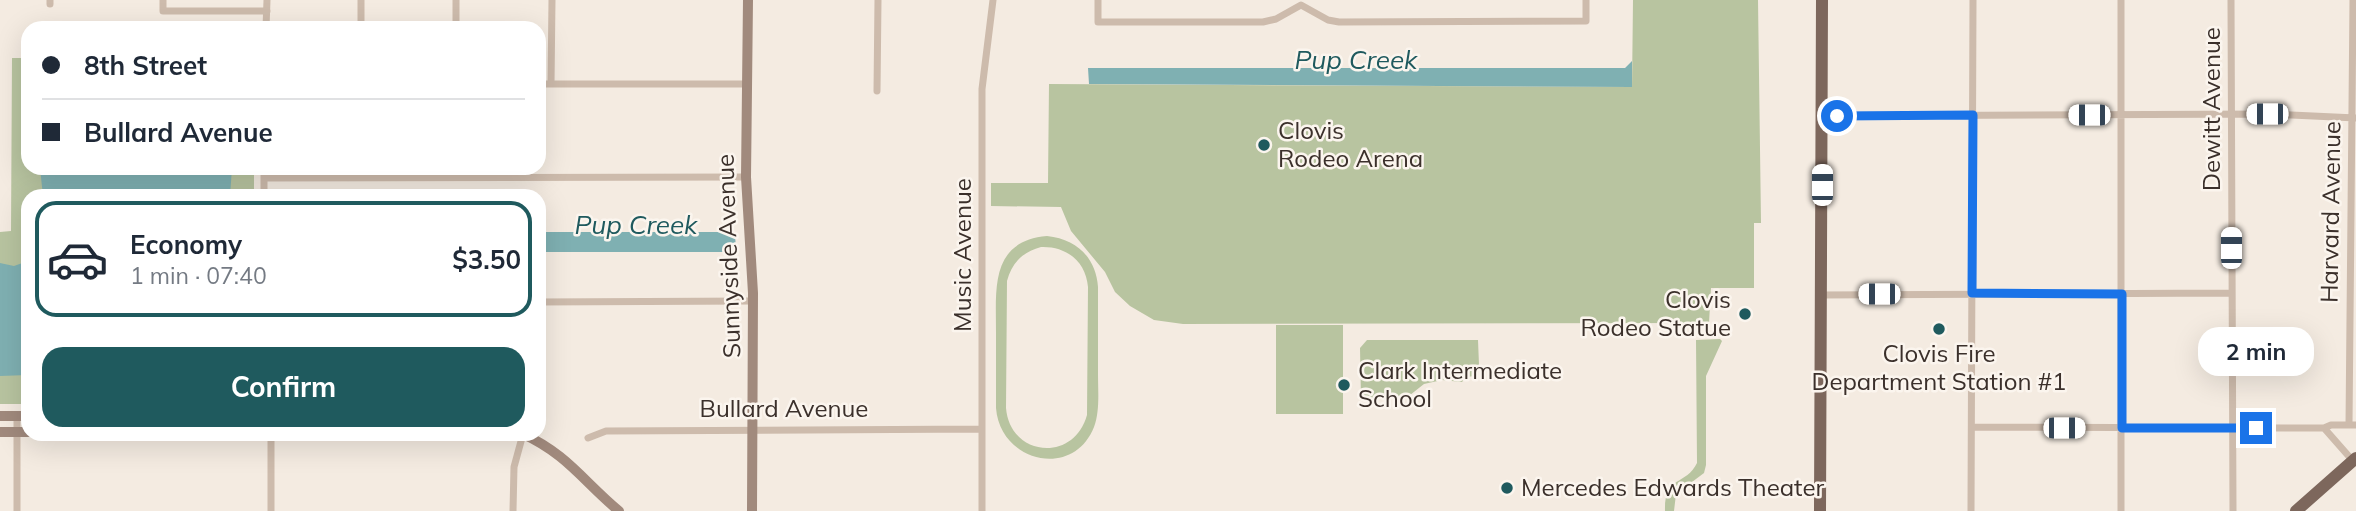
<!DOCTYPE html>
<html lang="en">
<head>
<meta charset="utf-8">
<style>
  body { margin:0; font-family:Mulish,sans-serif; background:#f6f6f7; color:#1f2937; height:100vh; display:flex; flex-direction:column; font-size:26px; white-space:nowrap }
  * { box-sizing:border-box; margin:0 }
  p { font-size:23px; color:#747a83 }
  .icon { flex:none; width:38px; height:38px; fill:none; stroke:currentColor; stroke-width:2; stroke-linecap:round; stroke-linejoin:round }
  .map { position:relative; flex:1; overflow:hidden }
  .details { position:absolute; left:21px; top:189px; width:525px; height:252px; display:flex; flex-direction:column; background:#fff; border-radius:21px; box-shadow:0 7px 28px #0002 }
  .details>* { flex:none }
  .guide { position:absolute; left:21px; top:21px; width:525px; height:154px; border-radius:21px; box-shadow:0 7px 28px #0002; display:grid; align-content:center; height:154px; padding:0 21px; background:#fff }
  .end { position:absolute; width:32px; height:32px; margin:-16px; border:9px solid #1a73e8; background:#fff; box-shadow:0 0 0 4px #fff }
  .from { border-radius:50% }
  .bubble { position:absolute; height:49px; border-radius:21px; background:#fff; box-shadow:0 7px 28px #0002; font-size:23px; font-weight:700; line-height:49px; text-align:center }
  .car { position:absolute; width:21px; height:42px; margin:-21px -10px; border-radius:9px; box-shadow:0 0 5px 2px #0007; background:linear-gradient(#fff 24%,#345 0 40%,#fff 0 76%,#345 0 86%,#fff 0) }
  .guide b { display:flex; align-items:center; gap:24px; height:66px; font-size:26px }
  .guide b+b { border-top:2px solid #e0e1e3 }
  .guide i { width:18px; height:18px; background:#1f2937 }
  ul { padding:12px 0 0; list-style:none }
  li { display:flex; align-items:center; gap:21px; height:116px; margin:0 14px 10px; padding:0 7px; border:4px solid transparent; border-radius:21px }
  li div { flex:1 }
  li b { display:block; font-size:26px }
  li em { font-style:normal; font-weight:700 }
  li.selected { border-color:#1f5a5e }
  li>.icon { width:63px; height:63px; stroke-width:1.5 }
  .button { display:flex; gap:14px; margin-top:auto; padding:14px 21px }
  .button a { flex:1; height:80px; border-radius:21px; background:#1f5a5e; color:#fff; font-size:28px; font-weight:700; line-height:80px; text-align:center }
  .map>svg:first-child { display:block }
</style>
</head>
<body>
<div class="map">
<svg width="2356" height="511" viewBox="0 0 2356 511">
  <rect width="100%" height="100%" fill="#f4ebe1"/>
  <path fill="#b8c4a0" fill-rule="evenodd" d="M1633 0H1758L1761 223H1754V288H1711L1709 323 1183 324 1154 320 1130 306 1115 292 1105 272 1071 231 1061 207 991 206V183H1048L1049 84 1632 87Z
    M12 58H28V168H254V196H28V404H0V232L11 231Z
    M1047 236C1077 239 1096 258 1098 287 1098 316 1098 345 1098 374 1098 391 1100 411 1094 427 1073 480 1000 462 996 408 996 382 996 357 996 332 996 289 990 241 1047 236ZM1041 247C1067 246 1086 262 1088 287L1087 415C1074 463 1010 457 1006 408L1007 281C1012 262 1023 252 1041 247Z
    M1276 325H1343V414H1276Z
    M1720 339 1722 341 1706 376V465L1704 473 1676 494 1674 511H1665C1664 475 1686 486 1697 463L1696 340Z
    M1367 340H1478L1479 365 1475 376 1466 377 1462 382 1442 380 1424 384 1405 399H1361L1360 348Z"/>
  <path fill="#7fb0b2" d="M1632 61V87L1089 84 1088 68H1625Z
    M40 168H232L230 196H43Z
    M539 232H735L736 252H539Z
    M28 261V375L0 376V263L14 266Z"/>
  <g fill="none" stroke-linecap="round" stroke-linejoin="round">
    <path stroke="#cdbbac" stroke-width="7" d="M163 0V11H267
      M1098 0V22H1263L1276 19 1301 5 1328 20 1339 22 1586 21V0
      M2121 0V511
      M2231 0 2233 511
      M50 4V0
      M266 28 267 0
      M361 28V0
      M456 28V0
      M539 84H748
      M551 84 552 0
      M877 91 878 0
      M1822 113 1837 116 2267 114 2356 118
      M264 168V196
      M264 178 746 177
      M1821 295 2231 293
      M539 302 753 301
      M17 416V511
      M2349 425 2353 0
      M1972 427 2324 428 2331 425H2356
      M2324 428 2353 461
      M271 434V511
      M588 438 606 431 982 429
      M513 511 514 467 523 434
      M982 511V89L993 0
      M1971 511 1973 0"/>
    <path stroke="#a18a7d" stroke-width="10" d="M748 0 746 177 753 293 752 511
      M0 416H28
      M0 432H28
      M523 434C567 454 584 482 619 511"/>
    <path stroke="#7d675c" stroke-width="12" d="M1820 511 1822 0
      M2296 511 2356 458"/>
  </g>
  <g fill="none" stroke-linecap="round" stroke-linejoin="round">
    <path stroke="#1a73e8" stroke-width="9" d="M1837 116 1973 115 1972 293 2122 294V428H2256"/>
  </g>
  <g fill="#1f5a5e" stroke="#fbf5ee" stroke-width="2.5">
    <circle cx="1264" cy="145" r="7"/>
    <circle cx="1745" cy="314" r="7"/>
    <circle cx="1939" cy="329" r="7"/>
    <circle cx="1344" cy="385" r="7"/>
    <circle cx="1507" cy="488" r="7"/>
  </g>
  <g text-anchor="middle" stroke-width="5" stroke-linejoin="round" paint-order="stroke">
    <g font-size="24" fill="#3b302b" stroke="#fbf5ee">
      <text transform="translate(2212 109) rotate(-90)" y="8">Dewitt Avenue</text>
      <text transform="translate(2331 212) rotate(-89)" y="8">Harvard Avenue</text>
      <text transform="translate(963 255) rotate(-90)" y="8">Music Avenue</text>
      <text transform="translate(729 256) rotate(-92)" y="8">Sunnyside Avenue</text>
      <text x="784" y="417">Bullard Avenue</text>
    </g>
    <g font-size="24" fill="#3b302b" stroke="#fbf5ee" text-anchor="start">
      <text x="1278" y="139">Clovis<tspan x="1278" dy="28">Rodeo Arena</tspan></text>
      <text x="1731" y="308" text-anchor="end">Clovis<tspan x="1731" dy="28">Rodeo Statue</tspan></text>
      <text x="1939" y="362" text-anchor="middle">Clovis Fire<tspan x="1939" dy="28">Department Station #1</tspan></text>
      <text x="1358" y="379">Clark Intermediate<tspan x="1358" dy="28">School</tspan></text>
      <text x="1521" y="496">Mercedes Edwards Theater</text>
    </g>
    <g font-size="26" font-style="italic" fill="#1f5a5e" stroke="#fbf5ee">
      <text x="1356" y="69">Pup Creek</text>
      <text x="636" y="234">Pup Creek</text>
    </g>
  </g>
</svg>
<i class="end from" style="left:1837px;top:116px"></i>
<i class="end" style="left:2256px;top:428px"></i>
<div class="bubble" style="left:2198px;top:327px;width:116px">2 min</div>
<i class="car" style="left:2267px;top:114px;rotate:270deg"></i>
<i class="car" style="left:2089px;top:115px;rotate:270deg"></i>
<i class="car" style="left:1822px;top:185px;rotate:0deg"></i>
<i class="car" style="left:2231px;top:248px;rotate:0deg"></i>
<i class="car" style="left:1879px;top:294px;rotate:270deg"></i>
<i class="car" style="left:2064px;top:428px;rotate:90deg"></i>
<div class="guide">
<b><i class="from"></i>8th Street</b>
<b><i></i>Bullard Avenue</b>
</div>
<section class="details">
<ul>
<li class="selected"><svg class="icon" aria-label="car" viewBox="0 0 24 24"><path d="M5 17H2v-5l4-1 3-4h7l3 4 3 1v5h-3M9 17h6M6 11h13"/><circle cx="7" cy="17" r="2"/><circle cx="17" cy="17" r="2"/></svg><div><b>Economy</b><p>1 min · 07:40</p></div><em>$3.50</em></li>
</ul>
<div class="button"><a>Confirm</a></div>
</section>
</div>
</body>
</html>
